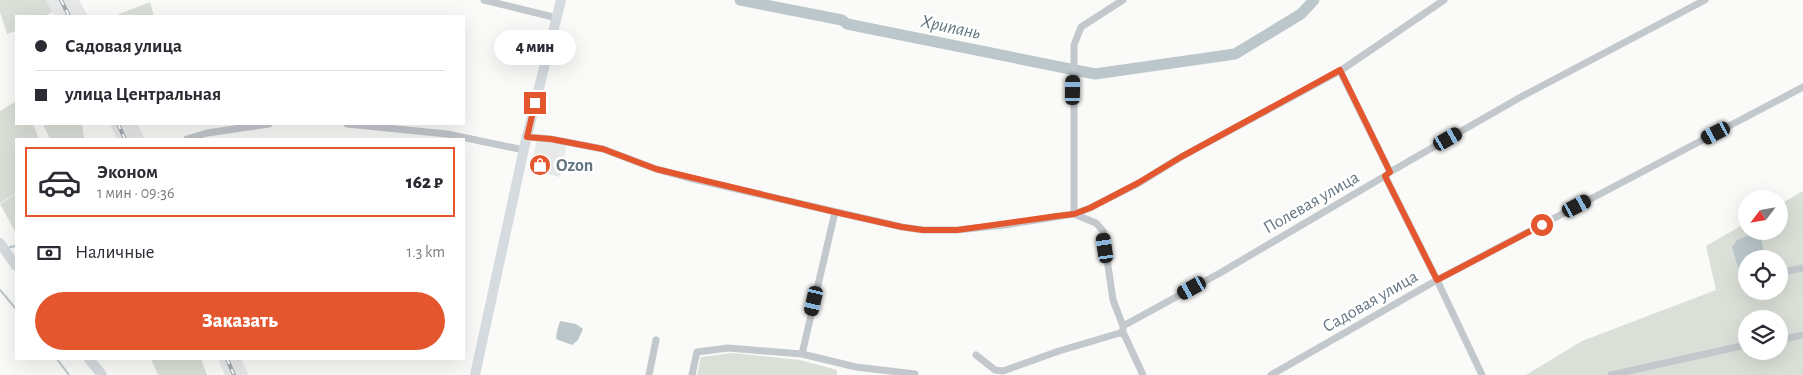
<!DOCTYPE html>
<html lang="ru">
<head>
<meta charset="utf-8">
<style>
  body { margin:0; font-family:"Alegreya Sans",sans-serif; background:#f2f2f3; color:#2b2b33; height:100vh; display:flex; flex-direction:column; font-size:19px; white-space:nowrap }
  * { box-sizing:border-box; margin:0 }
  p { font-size:16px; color:#7c7c81 }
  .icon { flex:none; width:28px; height:28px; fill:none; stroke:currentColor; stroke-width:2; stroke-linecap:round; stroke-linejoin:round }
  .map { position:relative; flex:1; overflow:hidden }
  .side { position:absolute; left:15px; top:138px; width:450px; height:222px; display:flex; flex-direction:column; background:#fff; border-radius:0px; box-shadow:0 5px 20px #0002 }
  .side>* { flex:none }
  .banner { position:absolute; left:15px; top:15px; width:450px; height:110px; border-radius:0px; box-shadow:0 5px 20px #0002; display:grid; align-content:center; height:110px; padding:0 20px; background:#fff }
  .needle { width:32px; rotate:239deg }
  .fabs { position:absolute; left:1738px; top:190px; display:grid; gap:10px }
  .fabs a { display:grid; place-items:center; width:50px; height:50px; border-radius:50%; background:#fff; box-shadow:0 5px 20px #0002; font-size:25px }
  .end { position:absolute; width:22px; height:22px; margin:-11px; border:6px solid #e4572e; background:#fff; box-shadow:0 0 0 2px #fff }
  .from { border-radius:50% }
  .bubble { position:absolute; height:35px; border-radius:18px; background:#fff; box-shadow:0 5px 20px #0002; font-size:16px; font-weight:800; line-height:35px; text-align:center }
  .car { position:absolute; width:15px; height:30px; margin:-15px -8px; border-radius:6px; box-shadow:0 0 4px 1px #0007; background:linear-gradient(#222 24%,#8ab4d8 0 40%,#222 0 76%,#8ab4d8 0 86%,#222 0) }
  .banner b { display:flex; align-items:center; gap:18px; height:48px; font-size:19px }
  .banner b+b { border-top:1px solid #e1e1e2 }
  .banner i { width:12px; height:12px; background:#2b2b33 }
  ul { padding:9px 0 0; list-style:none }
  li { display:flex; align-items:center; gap:15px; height:70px; margin:0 10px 8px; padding:0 10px; border:2px solid #e1e1e2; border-radius:0px }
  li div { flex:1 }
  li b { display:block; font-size:19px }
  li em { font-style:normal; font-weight:800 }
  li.on { border-color:#e4572e }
  li>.icon { width:45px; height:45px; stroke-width:1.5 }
  .pay { display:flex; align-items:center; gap:12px; height:55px; padding:0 20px; font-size:19px }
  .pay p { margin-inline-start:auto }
  .primary-button { display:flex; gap:10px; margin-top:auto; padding:10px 20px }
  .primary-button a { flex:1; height:58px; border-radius:30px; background:#e4572e; color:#fff; font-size:20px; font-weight:800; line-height:58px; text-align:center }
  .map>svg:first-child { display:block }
</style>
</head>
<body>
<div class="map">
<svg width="1803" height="375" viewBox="0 0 1803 375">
  <rect width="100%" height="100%" fill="#fafaf8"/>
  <path fill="#e8e9e9" d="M46 0H79L88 16H54Z
    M110 124H138L144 139H117Z
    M537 139 567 145 560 177 530 170Z
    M218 359H241L249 375H225Z"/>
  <path fill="#dadfd7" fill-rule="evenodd" d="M0 0H46L52 12 46 16H16V31L7 34 0 12Z
    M150 2 154 16H114Z
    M16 101V124H33L39 139H16V193L0 203V111Z
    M43 124H82L84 138 50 139Z
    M1803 191V375H1526L1582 341 1716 290 1706 246 1746 223V231H1779V205ZM1746 259H1779V291H1746ZM1746 319H1779V351H1746Z
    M16 194V233L0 204Z
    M732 353 800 360 837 370V375H697L701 357Z
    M151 359H201L207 375H158Z"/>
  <path fill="#bbc7cb" d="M1760 231 1765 259H1746V268L1738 267 1732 247 1737 240Z
    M560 321 576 324 583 329 578 340 572 345 556 339 557 331Z"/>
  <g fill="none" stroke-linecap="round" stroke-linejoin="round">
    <path stroke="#bbc7cb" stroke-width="2" d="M10 247 16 246
      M0 290 16 309
      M57 359 69 375"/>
    <path stroke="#bbc7cb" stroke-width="11" d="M740 0 842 20 847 24 1095 74 1235 54 1301 14 1314 0"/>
    <path stroke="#c3c8cc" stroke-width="7" d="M484 0 557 18
      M1340 71 1390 172
      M347 124 447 134 524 150
      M527 137 551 139 603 149 656 169 693 179 902 227 923 230H957L1005 225 1074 214 1090 208 1139 183 1181 157 1340 71 1444 0
      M187 139 207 133 269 124
      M1385 176 1437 280 1482 375
      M1074 214V45L1081 27 1123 0
      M1074 214 1096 223 1103 231 1113 300 1123 326
      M1779 273 1803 268
      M1123 332V326L1220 273 1385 176 1390 172 1519 98 1705 0
      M1123 332 1143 375
      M1779 340 1803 335
      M802 354 835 212
      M976 355 995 370 1003 371 1059 351 1123 332
      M649 375 656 340
      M692 375 697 352 728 348 802 354 856 367 915 374
      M1271 375 1437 280 1803 87
      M1611 375 1746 345"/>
    <path stroke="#d6dbdf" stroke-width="10" d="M475 375 525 144 561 0"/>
    <path stroke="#d6dbdf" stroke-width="10" d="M0 243 16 266
      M89 359 102 375"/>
    <g stroke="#a2aab0" stroke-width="4">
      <path id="rail" d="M61 0 69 16
        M118 124 125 139
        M227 359 234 375"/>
    </g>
    <use href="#rail" stroke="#fff" stroke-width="2" stroke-dasharray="5.5" stroke-linecap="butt"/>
  </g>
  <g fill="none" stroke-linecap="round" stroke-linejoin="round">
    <path stroke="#e4572e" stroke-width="6" d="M535 103 527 137 551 139 603 149 656 169 835 212 902 227 923 230H957L1057 216 1074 214 1090 208 1138 183 1181 157 1340 70 1390 172 1385 176 1437 280 1542 225"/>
  </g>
  <defs>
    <g id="shop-disc" transform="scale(1.125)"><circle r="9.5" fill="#e4572e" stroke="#fff"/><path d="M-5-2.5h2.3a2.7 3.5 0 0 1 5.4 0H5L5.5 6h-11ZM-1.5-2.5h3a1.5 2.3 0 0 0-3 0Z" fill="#fff"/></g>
  </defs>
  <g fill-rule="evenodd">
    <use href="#shop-disc" x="540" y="165"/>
  </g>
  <g text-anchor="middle" stroke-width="5" stroke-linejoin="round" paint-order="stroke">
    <g font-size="18" font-weight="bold" fill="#657683" stroke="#fff" text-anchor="start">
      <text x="556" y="171">Ozon</text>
    </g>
    <g font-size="18" fill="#657683" stroke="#fff">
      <text transform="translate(1311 202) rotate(-30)" y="6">Полевая улица</text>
      <text transform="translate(1370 301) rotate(-30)" y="6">Садовая улица</text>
    </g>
    <g font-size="19" font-style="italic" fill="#60757c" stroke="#fff">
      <text transform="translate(951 26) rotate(12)" y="7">Хрипань</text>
    </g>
  </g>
</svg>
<div class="fabs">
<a><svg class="needle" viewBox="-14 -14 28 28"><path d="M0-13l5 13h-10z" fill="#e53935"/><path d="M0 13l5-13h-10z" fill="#7c7c81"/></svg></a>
<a><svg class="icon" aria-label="locate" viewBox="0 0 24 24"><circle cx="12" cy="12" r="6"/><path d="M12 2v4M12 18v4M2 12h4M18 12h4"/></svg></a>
<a><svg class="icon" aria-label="layers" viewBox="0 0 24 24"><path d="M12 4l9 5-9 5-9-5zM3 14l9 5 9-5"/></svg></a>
</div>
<i class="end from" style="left:1542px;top:225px"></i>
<i class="end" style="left:535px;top:103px"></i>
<div class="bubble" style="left:494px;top:30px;width:82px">4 мин</div>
<i class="car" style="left:1073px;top:90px;rotate:1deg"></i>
<i class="car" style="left:1716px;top:133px;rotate:242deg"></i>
<i class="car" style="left:1448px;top:139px;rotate:60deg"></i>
<i class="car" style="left:1577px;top:206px;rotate:62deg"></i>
<i class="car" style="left:1105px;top:248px;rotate:352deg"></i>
<i class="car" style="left:1192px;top:288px;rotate:241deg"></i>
<i class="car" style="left:814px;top:301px;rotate:193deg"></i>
<div class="banner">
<b><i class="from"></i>Садовая улица</b>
<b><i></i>улица Центральная</b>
</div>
<section class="side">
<ul>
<li class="on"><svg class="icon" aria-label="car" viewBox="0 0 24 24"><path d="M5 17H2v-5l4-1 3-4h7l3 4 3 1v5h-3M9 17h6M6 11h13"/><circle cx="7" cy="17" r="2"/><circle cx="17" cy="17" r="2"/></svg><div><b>Эконом</b><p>1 мин · 09:36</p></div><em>162 ₽</em></li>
</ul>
<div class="pay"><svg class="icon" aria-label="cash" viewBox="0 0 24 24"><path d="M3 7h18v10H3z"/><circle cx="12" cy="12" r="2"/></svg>Наличные<p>1.3 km</p></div>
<div class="primary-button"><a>Заказать</a></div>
</section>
</div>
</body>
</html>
